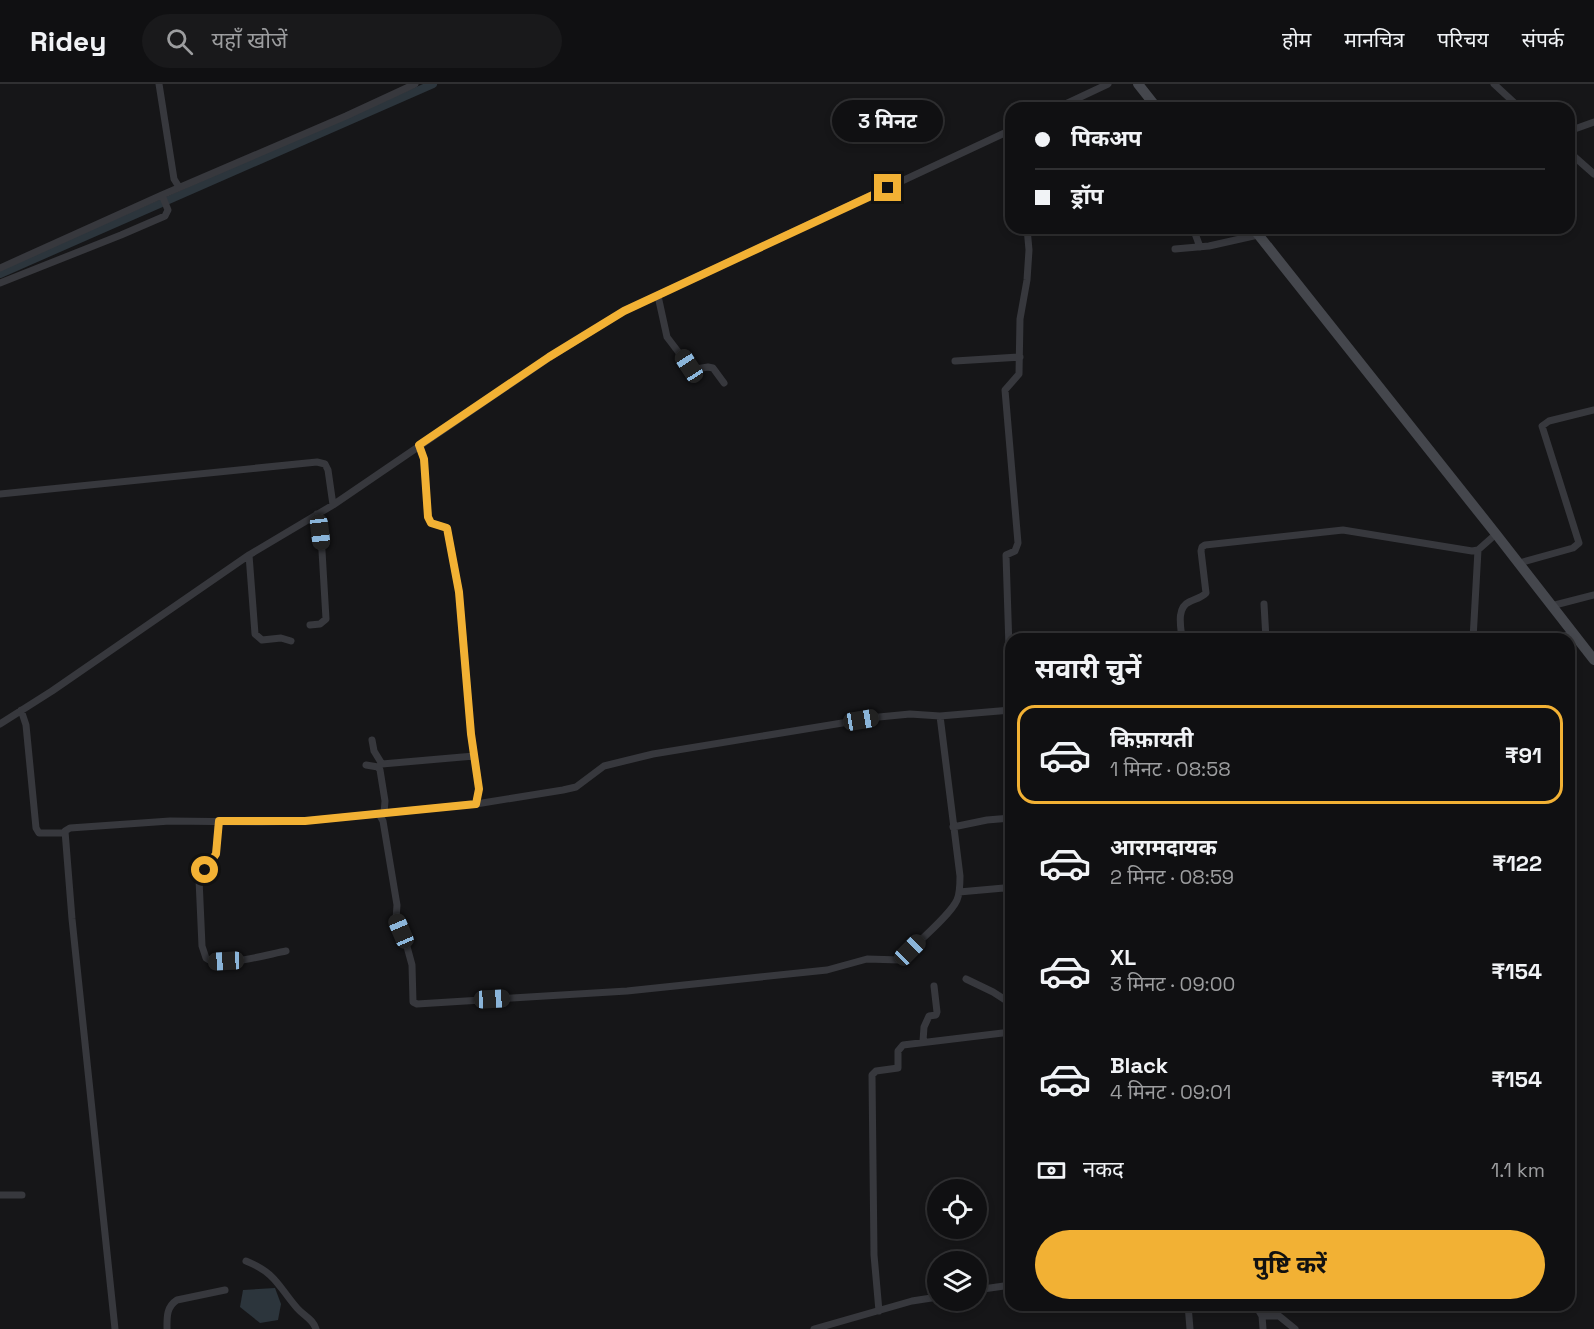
<!DOCTYPE html>
<html lang="hi">
<head>
<meta charset="utf-8">
<style>
  body { margin:0; font-family:"Space Grotesk","Noto Sans Devanagari",sans-serif; background:#19191b; color:#f1f3f6; height:100vh; display:flex; flex-direction:column; font-size:22px; white-space:nowrap }
  * { box-sizing:border-box; margin:0 }
  p { font-size:20px; color:#9c9d9f }
  .icon { flex:none; width:33px; height:33px; fill:none; stroke:currentColor; stroke-width:2; stroke-linecap:round; stroke-linejoin:round }
  .map { position:relative; flex:1; overflow:hidden }
  .side { position:absolute; left:1005px; top:549px; width:570px; height:678px; display:flex; flex-direction:column; background:#101012; border-radius:18px; box-shadow:0 3px 9px #0003,0 0 0 2px #303032 }
  .side>* { flex:none }
  .banner { position:absolute; left:1005px; top:18px; width:570px; height:132px; border-radius:18px; box-shadow:0 3px 9px #0003,0 0 0 2px #303032; display:grid; align-content:center; height:132px; padding:0 30px; background:#101012 }
  .fabs { position:absolute; left:927px; top:1095px; display:grid; gap:12px }
  .fabs a { display:grid; place-items:center; width:60px; height:60px; border-radius:50%; background:#101012; box-shadow:0 3px 9px #0003,0 0 0 2px #303032; font-size:30px }
  .end { position:absolute; width:27px; height:27px; margin:-14px; border:8px solid #f2b134; background:#111; box-shadow:0 0 0 3px #111 }
  .from { border-radius:50% }
  .bubble { position:absolute; height:42px; border-radius:21px; background:#101012; box-shadow:0 3px 9px #0003,0 0 0 2px #303032; font-size:20px; font-weight:700; line-height:42px; text-align:center }
  .car { position:absolute; width:18px; height:36px; margin:-18px -9px; border-radius:8px; box-shadow:0 0 4px 2px #0007; background:linear-gradient(#222 24%,#8ab4d8 0 40%,#222 0 76%,#8ab4d8 0 86%,#222 0) }
  .banner b { display:flex; align-items:center; gap:21px; height:57px; font-size:22px }
  .banner b+b { border-top:2px solid #303032 }
  .banner i { width:15px; height:15px; background:#f1f3f6 }
  ul { padding:0; list-style:none }
  li { display:flex; align-items:center; gap:18px; height:99px; margin:0 12px 9px; padding:0 18px; border:3px solid transparent; border-radius:18px }
  li div { flex:1 }
  li b { display:block; font-size:22px }
  li em { font-style:normal; font-weight:700 }
  li.on { border-color:#f2b134 }
  li>.icon { width:54px; height:54px; stroke-width:1.5 }
  h2 { padding:0 30px; font-size:27px; line-height:72px }
  .pay { display:flex; align-items:center; gap:15px; height:66px; padding:0 30px; font-size:22px }
  .pay p { margin-inline-start:auto }
  .action { display:flex; gap:12px; margin-top:auto; padding:12px 30px }
  .action a { flex:1; height:69px; border-radius:36px; background:#f2b134; color:#111; font-size:24px; font-weight:700; line-height:69px; text-align:center }
  header { display:flex; align-items:center; gap:36px; box-sizing:border-box; height:84px; padding:0 30px; background:#101012; border-bottom:2px solid #303032 }
  header strong { font-size:28px }
  nav { display:flex; gap:33px; margin-inline-start:auto; font-size:21px }
  .search { width:420px; height:54px; background:#19191b; display:flex; align-items:center; gap:15px; box-sizing:border-box; padding:0 21px; border-radius:33px; color:#9c9d9f; font-size:22px }
  .map>svg:first-child { display:block }
</style>
</head>
<body>
<header>
<strong>Ridey</strong>
<div class="search"><svg class="icon" aria-label="search" viewBox="0 0 24 24"><circle cx="10" cy="10" r="6"/><path d="M15 15l6 6"/></svg>यहाँ खोजें</div>
<nav><a>होम</a><a>मानचित्र</a><a>परिचय</a><a>संपर्क</a></nav>
</header>
<div class="map">
<svg width="1594" height="1245" viewBox="0 0 1594 1245">
  <rect width="100%" height="100%" fill="#161618"/>
  <path fill="#2c353c" d="M275 1204 281 1220 278 1236 260 1239 240 1223 243 1206Z"/>
  <g fill="none" stroke-linecap="round" stroke-linejoin="round">
    <path stroke="#2c353c" stroke-width="8" d="M0 190 433 0"/>
    <path stroke="#37383d" stroke-width="7" d="M159 0 174 95 179 103
      M1494 0 1520 24
      M1057 24 1108 0
      M1569 47 1594 38
      M1569 68 1594 90
      M1193 144 1200 163
      M1175 165 1209 162 1258 151
      M0 184 162 111 346 32 415 0
      M0 199 121 151 165 132 168 126 162 111
      M658 212 667 253 689 282 696 285 708 283 713 284 724 299
      M955 277 1020 273
      M0 410 317 378 325 380 328 386 333 421
      M249 471 255 550 262 556 281 554 291 557
      M1519 479 1573 464 1579 459 1542 342 1549 337 1594 326
      M1264 520 1266 555
      M1551 522 1594 511
      M310 541 320 540 326 535 322 467 317 430
      M1182 555C1181 544 1176 524 1189 518 1195 515 1201 514 1206 509L1201 467 1202 463 1205 461 1343 446 1472 467 1478 466 1496 450
      M1473 555 1478 466
      M1552 555 1573 550
      M21 626 26 641 36 744 39 749H64
      M1011 626 1006 471 1015 467 1018 459 1005 306 1019 290 1020 235 1027 196 1029 166 1027 144
      M0 640 52 607 249 471 333 421 550 273 624 227 1011 46
      M372 656 374 667 382 680 474 672
      M366 681 378 683 380 686 385 717 384 729
      M476 720 563 706 576 703 604 682 653 670 879 633 910 630 940 632 1011 626
      M379 730 383 737 397 821 396 835 406 859 412 881 413 918 417 920 627 907 827 886 867 875 900 876C913 862 950 832 957 816 960 809 960 800 960 792L940 632
      M218 737 216 770 199 795 202 862 206 874C219 885 269 870 286 867
      M953 743 987 736 1011 734
      M959 808 1004 804 1011 807
      M966 895 993 908 1007 917V948
      M923 957 924 943 929 932 936 931 937 928 934 902
      M0 1111H22
      M246 1177C276 1189 278 1202 297 1224 304 1232 313 1235 316 1245
      M976 1206 1011 1201
      M1188 1221 1190 1245
      M1258 1221 1259 1227 1262 1232H1279L1295 1245
      M879 1227 874 1171 872 991 876 987 898 984V967L903 961 1011 948
      M1262 1232 1263 1245
      M115 1245 72 835 65 747 70 744 170 737 262 738 305 737 476 720 479 705 471 650 459 508 447 444 431 439 428 433 424 375 419 361
      M167 1245C167 1234 166 1223 177 1216L225 1206
      M814 1245 912 1217 938 1213"/>
    <path stroke="#45474d" stroke-width="10" d="M1138 0 1157 24
      M1253 144 1496 450 1594 576"/>
  </g>
  <g fill="none" stroke-linecap="round" stroke-linejoin="round">
    <path stroke="#f2b134" stroke-width="8" d="M205 786 216 770 219 737H305L476 720 479 705 471 650 459 508 447 444 431 439 428 433 424 375 419 361 549 273 624 227 888 104"/>
  </g>
</svg>
<div class="fabs">
<a><svg class="icon" aria-label="locate" viewBox="0 0 24 24"><circle cx="12" cy="12" r="6"/><path d="M12 2v4M12 18v4M2 12h4M18 12h4"/></svg></a>
<a><svg class="icon" aria-label="layers" viewBox="0 0 24 24"><path d="M12 4l9 5-9 5-9-5zM3 14l9 5 9-5"/></svg></a>
</div>
<i class="end from" style="left:205px;top:786px"></i>
<i class="end" style="left:888px;top:104px"></i>
<div class="bubble" style="left:832px;top:16px;width:111px">3 मिनट</div>
<i class="car" style="left:689px;top:282px;rotate:327deg"></i>
<i class="car" style="left:320px;top:448px;rotate:173deg"></i>
<i class="car" style="left:861px;top:636px;rotate:80deg"></i>
<i class="car" style="left:401px;top:847px;rotate:337deg"></i>
<i class="car" style="left:910px;top:866px;rotate:45deg"></i>
<i class="car" style="left:226px;top:877px;rotate:267deg"></i>
<i class="car" style="left:492px;top:915px;rotate:87deg"></i>
<div class="banner">
<b><i class="from"></i>पिकअप</b>
<b><i></i>ड्रॉप</b>
</div>
<section class="side">
<h2>सवारी चुनें</h2>
<ul>
<li class="on"><svg class="icon" aria-label="car" viewBox="0 0 24 24"><path d="M5 17H2v-5l4-1 3-4h7l3 4 3 1v5h-3M9 17h6M6 11h13"/><circle cx="7" cy="17" r="2"/><circle cx="17" cy="17" r="2"/></svg><div><b>किफ़ायती</b><p>1 मिनट · 08:58</p></div><em>₹91</em></li>
<li><svg class="icon" aria-label="car" viewBox="0 0 24 24"><path d="M5 17H2v-5l4-1 3-4h7l3 4 3 1v5h-3M9 17h6M6 11h13"/><circle cx="7" cy="17" r="2"/><circle cx="17" cy="17" r="2"/></svg><div><b>आरामदायक</b><p>2 मिनट · 08:59</p></div><em>₹122</em></li>
<li><svg class="icon" aria-label="car" viewBox="0 0 24 24"><path d="M5 17H2v-5l4-1 3-4h7l3 4 3 1v5h-3M9 17h6M6 11h13"/><circle cx="7" cy="17" r="2"/><circle cx="17" cy="17" r="2"/></svg><div><b>XL</b><p>3 मिनट · 09:00</p></div><em>₹154</em></li>
<li><svg class="icon" aria-label="car" viewBox="0 0 24 24"><path d="M5 17H2v-5l4-1 3-4h7l3 4 3 1v5h-3M9 17h6M6 11h13"/><circle cx="7" cy="17" r="2"/><circle cx="17" cy="17" r="2"/></svg><div><b>Black</b><p>4 मिनट · 09:01</p></div><em>₹154</em></li>
</ul>
<div class="pay"><svg class="icon" aria-label="cash" viewBox="0 0 24 24"><path d="M3 7h18v10H3z"/><circle cx="12" cy="12" r="2"/></svg>नकद<p>1.1 km</p></div>
<div class="action"><a>पुष्टि करें</a></div>
</section>
</div>
</body>
</html>
